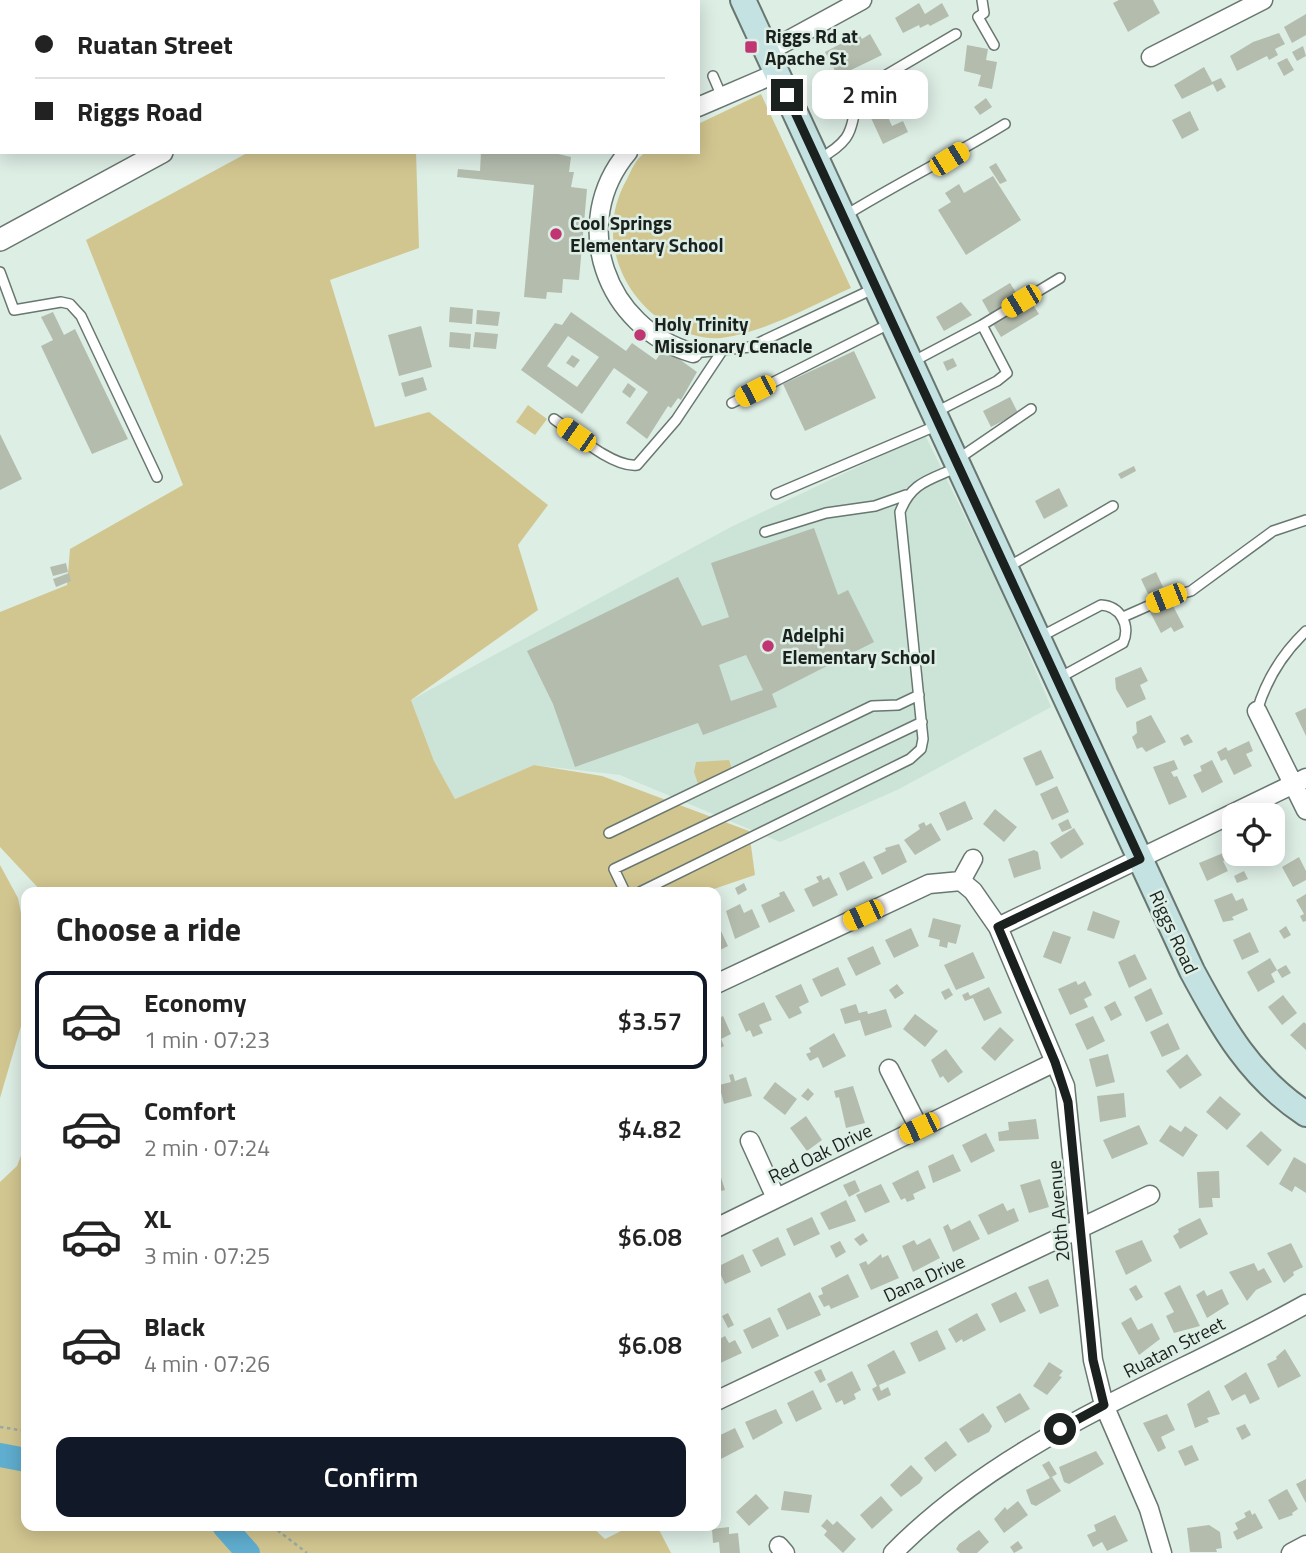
<!DOCTYPE html>
<html lang="en">
<head>
<meta charset="utf-8">
<style>
  body { margin:0; font-family:"Titillium Web",sans-serif; background:#f6f6f6; color:#222; height:100vh; display:flex; flex-direction:column; font-size:26px; white-space:nowrap }
  * { box-sizing:border-box; margin:0 }
  p { font-size:23px; color:#767676 }
  .icon { flex:none; width:38px; height:38px; fill:none; stroke:currentColor; stroke-width:2; stroke-linecap:round; stroke-linejoin:round }
  .map { position:relative; flex:1; overflow:hidden }
  .panel { position:absolute; left:21px; top:887px; width:700px; height:644px; display:flex; flex-direction:column; background:#fff; border-radius:14px; box-shadow:0 4px 18px #0003 }
  .panel>* { flex:none }
  .hud { position:absolute; left:0px; top:0px; width:700px; height:154px; box-shadow:0 4px 18px #0003; display:grid; align-content:center; height:154px; padding:0 35px; background:#fff }
  .fabs { position:absolute; left:1222px; top:803px; display:grid; gap:14px }
  .fabs a { display:grid; place-items:center; width:63px; height:63px; border-radius:14px; background:#fff; box-shadow:0 4px 18px #0003; font-size:35px }
  .end { position:absolute; width:32px; height:32px; margin:-16px; border:9px solid #1b211e; background:#fff; box-shadow:0 0 0 4px #fff }
  .from { border-radius:50% }
  .bubble { position:absolute; height:49px; border-radius:14px; background:#fff; box-shadow:0 4px 18px #0003; font-size:23px; font-weight:600; line-height:49px; text-align:center }
  .car { position:absolute; width:21px; height:42px; margin:-21px -10px; border-radius:9px; box-shadow:0 0 5px 2px #0007; background:linear-gradient(#f5c518 24%,#345 0 40%,#f5c518 0 76%,#345 0 86%,#f5c518 0) }
  .hud b { display:flex; align-items:center; gap:24px; height:66px; font-size:26px }
  .hud b+b { border-top:2px solid #e0e0e0 }
  .hud i { width:18px; height:18px; background:#222 }
  ul { padding:0; list-style:none }
  li { display:flex; align-items:center; gap:21px; height:98px; margin:0 14px 10px; padding:0 21px; border:4px solid transparent; border-radius:14px }
  li div { flex:1 }
  li b { display:block; font-size:26px }
  li em { font-style:normal; font-weight:600 }
  li.current { border-color:#111827 }
  li>.icon { width:63px; height:63px; stroke-width:1.5 }
  h2 { padding:0 35px; font-size:32px; line-height:84px }
  .primary-button { display:flex; gap:14px; margin-top:auto; padding:14px 35px }
  .primary-button a { flex:1; height:80px; border-radius:14px; background:#111827; color:#fff; font-size:28px; font-weight:600; line-height:80px; text-align:center }
  .map>svg:first-child { display:block }
</style>
</head>
<body>
<div class="map">
<svg width="1306" height="1553" viewBox="0 0 1306 1553">
  <rect width="100%" height="100%" fill="#ddeee5"/>
  <path fill="#cbe4d7" d="M925 435 1002 592 1051 707 899 789 780 842 620 775 534 765 455 799 434 761 411 700 731 527Z"/>
  <path fill="#d2c690" d="M761 94 851 288C810 306 766 332 721 338 705 340 684 333 670 326 619 296 596 233 627 179 631 171 636 158 645 153 658 147 684 152 698 152V124Z
    M249 152H416L419 248 330 280 375 427 429 412 548 505 518 545 538 610 411 700 434 761 455 799 534 765 602 776 749 831 755 875 705 892H42L0 847V612L67 585 70 549 183 485 86 240Z
    M528 405 547 419 535 435 516 422Z
    M729 760 733 772 698 784 694 772 696 762Z
    M0 865 18 898 26 939V1009L0 1098Z
    M26 1143V1526H591L605 1539 631 1526H657L671 1553H0V1182L17 1166Z"/>
  <g fill="none" stroke-linecap="round" stroke-linejoin="round">
    <path stroke="#5fadcf" stroke-width="24" d="M0 1455 26 1460
      M224 1526 248 1553"/>
  </g>
  <path fill="#b4bcae" fill-rule="evenodd" d="M1119 0H1153L1160 13 1128 32 1113 3Z
    M919 3 925 14 942 3 949 16 930 26 928 24 920 28 919 25 903 33 895 18Z
    M1306 14V35L1292 43 1284 27Z
    M1279 33 1285 44 1275 49 1278 55 1269 60 1267 56 1237 71 1230 56 1253 42Z
    M859 34 862 39 870 34 882 55 849 71 852 77 841 82 825 52Z
    M967 45 988 49 986 60 997 62 992 89 978 86 981 75 964 71Z
    M1303 46 1306 56 1297 61 1292 52Z
    M1287 58 1294 70 1284 76 1277 63Z
    M1204 67 1212 82 1221 78 1226 87 1217 92 1213 84 1182 99 1174 85Z
    M986 98 992 107 980 115 974 107Z
    M880 100 892 126 903 121 908 132 883 144 866 107Z
    M1190 111 1199 130 1182 139 1172 120Z
    M481 152H550L571 157 569 172H574L571 187 587 189 579 280 563 279 562 293 547 292 546 299 524 297 534 185 457 177 458 169 480 171Z
    M996 163 1007 181 1000 184 989 167Z
    M993 176 1021 220 966 255 938 210 951 202 945 193 959 184 964 193Z
    M1010 283 1020 299 991 316 982 300Z
    M961 302 972 315 944 331 936 317Z
    M1031 302 1039 314 1001 337 993 324Z
    M450 307 473 309 472 324 449 322Z
    M477 310 500 312 498 326 476 324Z
    M53 312 64 335 75 329 128 439 92 454 41 346 53 340 41 317Z
    M571 312 626 351 632 343 656 360 664 348 697 372 681 400 678 398 671 408 668 406 647 439 626 423 648 392 614 368 582 414 521 370 555 323 562 325ZM568 336 599 357 577 387 547 366Z
    M421 326 432 367 399 376 388 335Z
    M450 332 471 334 470 349 449 347Z
    M475 332 498 334 496 349 473 347Z
    M854 351 876 398 805 431 783 384Z
    M572 355 580 360 574 368 566 363Z
    M953 358 957 366 947 371 943 362Z
    M423 377 427 390 405 397 401 383Z
    M628 383 636 389 630 398 622 392Z
    M1010 397 1018 413 991 427 983 411Z
    M0 434 22 479 0 490Z
    M1134 466 1136 471 1121 479 1118 474Z
    M1059 488 1068 506 1044 519 1035 501Z
    M814 528 838 595 848 590 874 642 772 694 777 707 703 735 698 723 575 767 553 704 527 651 678 577 702 626 729 617 711 563ZM746 655 763 690 731 701 719 665Z
    M66 563 68 572 53 576 50 567Z
    M1156 572 1163 587 1148 594 1141 579Z
    M69 573 71 581 56 587 53 579Z
    M1171 602 1184 627 1174 632 1171 627 1161 633 1150 612Z
    M1141 667 1148 681 1140 685 1146 699 1127 708 1116 689 1115 678Z
    M1306 708V736L1295 713Z
    M1151 715 1166 742 1146 752 1142 747 1137 749 1132 737 1137 733 1136 722Z
    M1188 734 1193 742 1184 746 1180 738Z
    M1249 741 1253 751 1246 754 1252 766 1234 775 1226 759 1221 761 1217 752 1226 747 1228 751Z
    M1041 750 1054 778 1036 786 1023 758Z
    M1174 760 1178 769 1171 772 1174 777 1177 776 1187 797 1169 805 1153 767Z
    M1212 760 1223 782 1202 793 1193 775 1202 771 1200 766Z
    M1057 786 1069 812 1052 820 1040 794Z
    M965 801 973 819 947 831 939 813Z
    M995 809 1017 827 1004 842 983 824Z
    M1068 819 1072 828 1062 832 1058 824Z
    M924 822 926 826 931 823 941 840 915 855 904 840 920 829 918 825Z
    M1074 828 1084 844 1061 859 1050 843Z
    M899 844 907 862 882 875 873 857 886 851 885 848Z
    M1034 850 1038 852 1041 869 1014 878 1008 859Z
    M1228 851 1231 858 1223 861 1228 871 1207 881 1199 863Z
    M1299 857 1306 871V880L1293 887 1282 867Z
    M864 861 873 878 847 891 839 873Z
    M1244 871 1248 879 1237 883 1234 876Z
    M821 875 823 880 829 877 838 895 813 907 804 889 819 882 816 877Z
    M744 883 747 890 738 895 735 888Z
    M784 891 795 911 769 923 761 905 780 896 779 893Z
    M1232 893 1236 901 1243 898 1248 910 1232 917 1234 920 1223 922 1214 900Z
    M1306 894V921L1303 922 1300 916 1304 914 1296 900Z
    M740 904 744 913 752 909 760 927 735 939 726 911Z
    M1093 911 1120 921 1114 939 1087 930Z
    M933 918 961 925 956 944 948 942 947 948 939 946 940 940 928 937Z
    M1286 926 1291 935 1284 939 1279 931Z
    M911 928 919 946 894 958 885 940Z
    M720 929 728 946 716 952V931Z
    M1053 931 1071 937 1061 964 1043 957Z
    M1250 932 1259 952 1242 960 1233 940Z
    M873 946 881 964 856 976 847 958Z
    M973 952 985 978 956 990 944 965Z
    M1135 954 1147 979 1129 988 1118 962Z
    M1270 958 1277 970 1271 974 1275 982 1258 992 1247 972Z
    M1286 965 1291 973 1282 978 1277 970Z
    M838 967 846 985 821 997 812 979Z
    M1076 981 1078 985 1085 981 1092 995 1084 999 1088 1007 1070 1015 1058 989Z
    M801 984 809 1002 799 1007 802 1013 789 1019 775 996Z
    M897 984 904 993 895 999 889 990Z
    M989 987 1002 1013 984 1021 973 998 965 1001 962 995 968 992 970 996Z
    M949 988 953 995 945 1000 941 992Z
    M1151 988 1163 1014 1146 1022 1134 997Z
    M1283 995 1297 1013 1282 1025 1268 1007Z
    M1115 1001 1122 1015 1111 1021 1104 1007Z
    M764 1002 772 1020 759 1025 763 1033 753 1037 750 1030 746 1032 738 1014Z
    M856 1004 859 1013 867 1011 868 1014 886 1009 892 1027 865 1036 860 1020 845 1024 840 1009Z
    M915 1014 938 1031 925 1047 903 1029Z
    M723 1016 731 1034 721 1039 724 1046 716 1050V1020Z
    M1093 1016 1105 1041 1087 1050 1075 1024Z
    M1304 1022 1306 1024V1050L1290 1035Z
    M1168 1023 1180 1049 1162 1057 1150 1032Z
    M1000 1027 1014 1040 995 1061 981 1048Z
    M834 1033 846 1056 823 1068 818 1057 810 1061 806 1054 811 1052 809 1048Z
    M946 1049 963 1072 948 1083 943 1076 940 1078 931 1060Z
    M1108 1054 1115 1082 1096 1087 1089 1059Z
    M1187 1054 1202 1075 1180 1089 1166 1071Z
    M733 1074 735 1081 746 1077 752 1096 724 1104 719 1085 731 1082 729 1075Z
    M775 1082 797 1099 785 1115 763 1098Z
    M853 1086 865 1123 846 1128 839 1097 836 1098 834 1091Z
    M808 1088 814 1094 808 1101 801 1096Z
    M1124 1093 1126 1117 1100 1122 1097 1096Z
    M1220 1096 1241 1114 1227 1130 1206 1112Z
    M806 1116 822 1140 807 1151 790 1128Z
    M1036 1119 1039 1139 999 1141 998 1132 1009 1130 1008 1122Z
    M1139 1125 1148 1144 1112 1159 1103 1140Z
    M1170 1125 1181 1132 1185 1126 1198 1135 1183 1157 1159 1141Z
    M1261 1131 1282 1150 1268 1166 1246 1146Z
    M986 1133 995 1151 971 1163 962 1145Z
    M953 1154 961 1171 933 1183 928 1166Z
    M1294 1157 1306 1164V1193L1295 1186 1292 1192 1279 1184Z
    M716 1162 725 1190 716 1192Z
    M918 1170 926 1188 913 1194 915 1199 907 1202 905 1198 901 1200 892 1183Z
    M1219 1171 1220 1198H1212L1213 1207 1199 1208 1197 1172Z
    M1040 1179 1049 1207 1029 1213 1020 1185Z
    M855 1180 860 1191 849 1197 843 1185Z
    M881 1184 890 1202 865 1213 856 1195Z
    M846 1200 856 1221 829 1230 820 1213Z
    M1003 1203 1007 1211 1014 1208 1019 1221 988 1235 978 1215Z
    M812 1217 820 1234 794 1246 786 1229Z
    M1200 1218 1208 1234 1180 1249 1173 1236 1179 1232 1178 1229Z
    M970 1220 980 1239 953 1252 943 1227 948 1224 951 1230Z
    M863 1233 868 1241 860 1246 854 1239Z
    M778 1237 786 1255 761 1267 752 1250Z
    M930 1238 940 1258 913 1272 902 1246 914 1240 917 1245Z
    M1142 1240 1152 1261 1126 1275 1115 1251Z
    M840 1241 846 1252 836 1258 830 1246Z
    M1291 1243 1303 1267 1293 1272 1294 1275 1284 1283 1267 1253Z
    M743 1254 751 1272 725 1284 717 1267Z
    M881 1254 882 1258 888 1255 899 1278 871 1290 859 1264 866 1261 868 1265Z
    M1254 1263 1258 1271 1264 1268 1272 1282 1256 1290 1247 1301 1229 1272Z
    M848 1274 859 1297 831 1309 829 1305 824 1307 818 1296 823 1294 821 1288Z
    M1048 1279 1059 1306 1040 1314 1028 1287Z
    M1136 1285 1143 1297 1136 1301 1129 1289Z
    M1180 1285 1200 1326 1174 1333 1166 1316 1174 1312 1164 1293Z
    M1222 1289 1229 1304 1207 1318 1196 1295 1204 1290 1207 1296Z
    M810 1292 821 1315 787 1330 777 1309Z
    M1016 1292 1026 1311 1000 1323 991 1304Z
    M728 1313 734 1325 728 1328 722 1316Z
    M977 1313 986 1330 963 1342 962 1339 956 1343 948 1329Z
    M770 1317 779 1336 752 1349 743 1330Z
    M1131 1317 1138 1330 1152 1323 1160 1339 1139 1355 1121 1323Z
    M937 1330 946 1349 919 1362 910 1343Z
    M725 1336 729 1343 735 1340 742 1353 716 1365V1341Z
    M1285 1349 1301 1376 1278 1388 1267 1364 1277 1359 1276 1357Z
    M894 1350 906 1373 879 1385 881 1391 888 1387 891 1395 878 1401 872 1389 877 1386 867 1365Z
    M1049 1362 1063 1371 1059 1376 1062 1377 1047 1395 1033 1386Z
    M821 1369 826 1380 820 1383 814 1372Z
    M852 1371 861 1390 854 1394 856 1399 844 1405 842 1400 836 1403 827 1384Z
    M1246 1372 1260 1399 1250 1404 1245 1394 1232 1401 1224 1386Z
    M813 1390 822 1409 796 1422 787 1403Z
    M1209 1390 1220 1414 1207 1418 1209 1422 1195 1428 1187 1404Z
    M1020 1393 1030 1409 1005 1423 996 1407Z
    M776 1409 783 1423 753 1440 745 1422Z
    M983 1413 992 1426 989 1432 968 1443 959 1429Z
    M1167 1414 1175 1430 1161 1437 1166 1448 1158 1452 1143 1423Z
    M1245 1424 1251 1435 1242 1440 1236 1428Z
    M735 1428 744 1447 719 1460 716 1437Z
    M946 1441 957 1455 935 1472 924 1458Z
    M1192 1445 1199 1460 1185 1466 1178 1451Z
    M1096 1451 1104 1464 1069 1484 1064 1482 1059 1467Z
    M1049 1461 1057 1474 1050 1478 1042 1465Z
    M911 1465 923 1478 920 1483 901 1497 890 1485Z
    M1052 1477 1061 1491 1036 1506 1031 1504 1026 1490Z
    M1306 1479V1503L1296 1484Z
    M1287 1489 1298 1509 1292 1513 1293 1515 1279 1520 1268 1500Z
    M784 1491 812 1495 809 1513 781 1510Z
    M756 1494 769 1508 749 1526 736 1512Z
    M881 1496 893 1510 872 1529 860 1515Z
    M1018 1501 1028 1515 1004 1533 994 1519 1005 1507 1007 1510Z
    M1250 1510 1252 1515 1255 1513 1263 1528 1237 1540 1233 1532 1238 1529 1235 1523 1246 1517 1244 1513Z
    M1115 1515 1128 1541 1107 1551 1102 1542 1093 1547 1087 1535 1096 1531 1094 1525Z
    M827 1519 833 1525 837 1521 856 1539 843 1553 824 1535 827 1531 821 1526Z
    M1209 1525 1220 1532 1222 1548 1216 1549 1217 1552H1190L1187 1528Z
    M729 1527V1534L738 1533 740 1553H720L719 1542 713 1543 712 1529Z
    M979 1530 989 1542 977 1553H960L956 1549 959 1544Z
    M1018 1541 1023 1548 1014 1553 1010 1547Z"/>
  <g fill="none" stroke-linecap="round" stroke-linejoin="round">
    <g stroke="#68776f" stroke-width="12">
      <path id="service" d="M495 0 496 2
        M982 0 984 13 978 17 994 45
        M713 76 722 97
        M819 159C866 133 843 121 866 87L956 34
        M846 215C898 183 953 156 1005 124
        M0 272 14 310 61 302 70 304 81 316 157 477
        M982 325 1060 278
        M693 353 750 347 873 289
        M914 361 982 325 1007 373 997 381 936 412
        M732 403 889 324
        M554 419C574 433 613 468 637 465L676 420 722 351
        M958 459 1031 409
        M776 494 938 425
        M765 532 826 513 875 506 906 495
        M1008 567 1113 506
        M1123 617 1166 598 1191 591 1273 531 1306 520
        M1040 637 1101 605C1120 606 1131 625 1123 643L1059 678
        M1257 711C1266 680 1283 653 1306 631
        M609 833 872 706 898 705 919 695
        M625 892 614 869 922 722
        M640 892 910 759 921 749 923 739 900 512C911 482 930 480 958 467"/>
    </g>
    <g stroke="#68776f" stroke-width="21">
      <path id="minor" d="M171 2V0
        M309 2 311 0
        M767 52 862 0
        M1151 57 1263 0
        M698 107 777 73
        M628 152C568 223 605 328 693 353
        M1257 711 1306 810
        M961 881 973 891 998 927 1065 1086 1093 1360 1104 1405 1149 1509 1162 1553
        M998 927 1306 778
        M716 984 929 884 961 881 973 859
        M889 1069 919 1128
        M750 1141 776 1198
        M716 1228 1055 1062
        M716 1401 1150 1195
        M779 1546 785 1553
        M893 1553C1009 1435 1165 1383 1306 1304
        M1291 1553 1306 1545"/>
    </g>
    <g stroke="#68776f" stroke-width="24">
      <path id="tertiary" d="M457 2 461 0
        M0 240 162 152"/>
    </g>
    <g stroke="#68776f" stroke-width="28">
      <path id="secondary" d="M743 0 1192 971C1222 1027 1251 1078 1306 1114"/>
    </g>
    <path stroke="#9ba9a2" stroke-width="2.5" stroke-dasharray="3.5 3.5" stroke-linecap="butt" d="M0 1427 26 1431
      M272 1526 307 1553"/>
    <use href="#service" stroke="#fff" stroke-width="9"/>
    <use href="#minor" stroke="#fff" stroke-width="18"/>
    <use href="#tertiary" stroke="#fff" stroke-width="21"/>
    <use href="#secondary" stroke="#c5e2e2" stroke-width="24"/>
  </g>
  <g fill="none" stroke-linecap="round" stroke-linejoin="round">
    <path stroke="#1b211e" stroke-width="9" d="M787 95 1140 859 998 927 1055 1062 1068 1102 1093 1360 1104 1405 1060 1429"/>
  </g>
  <g fill="#bf3672" stroke="#ddeee5" stroke-width="2.5">
    <rect x="744" y="40" width="14" height="14" rx="3.5"/>
    <circle cx="556" cy="234" r="7"/>
    <circle cx="640" cy="335" r="7"/>
    <circle cx="768" cy="646" r="7"/>
  </g>
  <g text-anchor="middle" stroke-width="5" stroke-linejoin="round" paint-order="stroke">
    <g font-size="19" font-weight="bold" fill="#1b211e" stroke="#ddeee5" text-anchor="start">
      <text x="765" y="43">Riggs Rd at<tspan x="765" dy="22">Apache St</tspan></text>
      <text x="570" y="230">Cool Springs<tspan x="570" dy="22">Elementary School</tspan></text>
      <text x="654" y="331">Holy Trinity<tspan x="654" dy="22">Missionary Cenacle</tspan></text>
      <text x="782" y="642">Adelphi<tspan x="782" dy="22">Elementary School</tspan></text>
    </g>
    <g font-size="19" fill="#1b211e" stroke="#ddeee5">
      <text transform="translate(1174 932) rotate(65)" y="7">Riggs Road</text>
      <text transform="translate(820 1153) rotate(-26)" y="7">Red Oak Drive</text>
      <text transform="translate(1058 1211) rotate(-95)" y="7">20th Avenue</text>
      <text transform="translate(924 1278) rotate(-25)" y="7">Dana Drive</text>
      <text transform="translate(1174 1347) rotate(-27)" y="7">Ruatan Street</text>
    </g>
  </g>
</svg>
<div class="fabs">
<a><svg class="icon" aria-label="locate" viewBox="0 0 24 24"><circle cx="12" cy="12" r="6"/><path d="M12 2v4M12 18v4M2 12h4M18 12h4"/></svg></a>
</div>
<i class="end from" style="left:1060px;top:1429px"></i>
<i class="end" style="left:787px;top:95px"></i>
<div class="bubble" style="left:812px;top:70px;width:116px">2 min</div>
<i class="car" style="left:949px;top:159px;rotate:58deg"></i>
<i class="car" style="left:1021px;top:301px;rotate:239deg"></i>
<i class="car" style="left:755px;top:391px;rotate:243deg"></i>
<i class="car" style="left:576px;top:435px;rotate:305deg"></i>
<i class="car" style="left:1166px;top:598px;rotate:248deg"></i>
<i class="car" style="left:863px;top:915px;rotate:245deg"></i>
<i class="car" style="left:919px;top:1128px;rotate:244deg"></i>
<div class="hud">
<b><i class="from"></i>Ruatan Street</b>
<b><i></i>Riggs Road</b>
</div>
<section class="panel">
<h2>Choose a ride</h2>
<ul>
<li class="current"><svg class="icon" aria-label="car" viewBox="0 0 24 24"><path d="M5 17H2v-5l4-1 3-4h7l3 4 3 1v5h-3M9 17h6M6 11h13"/><circle cx="7" cy="17" r="2"/><circle cx="17" cy="17" r="2"/></svg><div><b>Economy</b><p>1 min · 07:23</p></div><em>$3.57</em></li>
<li><svg class="icon" aria-label="car" viewBox="0 0 24 24"><path d="M5 17H2v-5l4-1 3-4h7l3 4 3 1v5h-3M9 17h6M6 11h13"/><circle cx="7" cy="17" r="2"/><circle cx="17" cy="17" r="2"/></svg><div><b>Comfort</b><p>2 min · 07:24</p></div><em>$4.82</em></li>
<li><svg class="icon" aria-label="car" viewBox="0 0 24 24"><path d="M5 17H2v-5l4-1 3-4h7l3 4 3 1v5h-3M9 17h6M6 11h13"/><circle cx="7" cy="17" r="2"/><circle cx="17" cy="17" r="2"/></svg><div><b>XL</b><p>3 min · 07:25</p></div><em>$6.08</em></li>
<li><svg class="icon" aria-label="car" viewBox="0 0 24 24"><path d="M5 17H2v-5l4-1 3-4h7l3 4 3 1v5h-3M9 17h6M6 11h13"/><circle cx="7" cy="17" r="2"/><circle cx="17" cy="17" r="2"/></svg><div><b>Black</b><p>4 min · 07:26</p></div><em>$6.08</em></li>
</ul>
<div class="primary-button"><a>Confirm</a></div>
</section>
</div>
</body>
</html>
